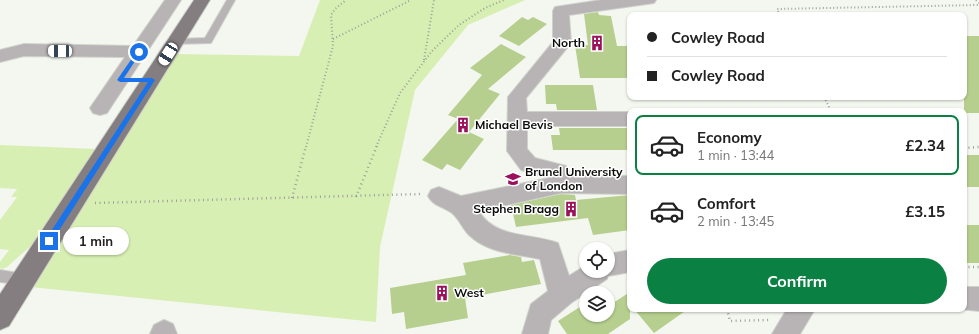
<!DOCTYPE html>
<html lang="en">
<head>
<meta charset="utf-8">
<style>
  body { margin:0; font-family:Mulish,sans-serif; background:#f6f6f6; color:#222; height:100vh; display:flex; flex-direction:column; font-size:15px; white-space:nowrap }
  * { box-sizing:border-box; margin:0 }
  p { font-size:13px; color:#767676 }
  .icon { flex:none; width:22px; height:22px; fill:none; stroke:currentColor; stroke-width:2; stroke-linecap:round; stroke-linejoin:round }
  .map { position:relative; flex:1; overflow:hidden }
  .panel { position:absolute; left:627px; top:108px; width:340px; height:204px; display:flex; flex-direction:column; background:#fff; border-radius:8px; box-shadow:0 1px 3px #0004 }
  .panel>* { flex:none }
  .hud { position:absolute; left:627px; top:12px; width:340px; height:88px; border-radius:8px; box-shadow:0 1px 3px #0004; display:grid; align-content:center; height:88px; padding:0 20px; background:#fff }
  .buttons { position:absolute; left:579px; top:242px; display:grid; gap:8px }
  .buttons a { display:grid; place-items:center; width:36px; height:36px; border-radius:50%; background:#fff; box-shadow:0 1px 3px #0004; font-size:20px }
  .end { position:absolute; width:18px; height:18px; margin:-9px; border:5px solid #1a73e8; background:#fff; box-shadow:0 0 0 2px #fff }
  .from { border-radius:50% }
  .bubble { position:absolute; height:28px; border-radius:14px; background:#fff; box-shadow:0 1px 3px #0004; font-size:13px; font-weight:700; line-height:28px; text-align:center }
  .car { position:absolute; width:12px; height:24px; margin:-12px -6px; border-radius:5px; box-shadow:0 0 3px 1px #0007; background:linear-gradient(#fff 24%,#345 0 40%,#fff 0 76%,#345 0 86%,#fff 0) }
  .hud b { display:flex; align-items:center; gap:14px; height:38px; font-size:15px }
  .hud b+b { border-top:1px solid #e0e0e0 }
  .hud i { width:10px; height:10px; background:#222 }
  ul { padding:7px 0 0; list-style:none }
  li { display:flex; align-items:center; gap:12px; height:60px; margin:0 8px 6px; padding:0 12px; border:2px solid transparent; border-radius:8px }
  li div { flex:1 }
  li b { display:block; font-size:15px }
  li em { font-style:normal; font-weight:700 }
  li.selected { border-color:#0b8043 }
  li>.icon { width:36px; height:36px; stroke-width:1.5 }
  .primary-button { display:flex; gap:8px; margin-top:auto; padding:8px 20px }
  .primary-button a { flex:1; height:46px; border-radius:24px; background:#0b8043; color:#fff; font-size:16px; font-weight:700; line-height:46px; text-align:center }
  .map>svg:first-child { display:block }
</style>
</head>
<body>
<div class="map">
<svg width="979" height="334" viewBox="0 0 979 334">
  <rect width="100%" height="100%" fill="#f4f7f0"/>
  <path fill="#d7efb2" d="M320 0H525L468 25 415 90 380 247 376 322 20 286 171 54 299 56Z
    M0 145 96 149 34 243 7 267 2 269 0 268V262L9 250 0 249V220L17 197H11L17 189 0 188Z"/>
  <path fill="#b6cf8e" d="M598 12 599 15 611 16 617 46H630V78H580L575 45H588L584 14Z
    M522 17 528 20 533 17 547 24 519 46 499 36Z
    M964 36H979V113H964Z
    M501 44 526 57 488 89 500 94 469 132 484 139 460 170 447 164 442 170 422 160 458 119 448 115 482 75 470 68Z
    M545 85H593L597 110H557L556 104H546Z
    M559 128H630V150H553L551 135H560Z
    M964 155H979V187H964Z
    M561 194 575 195 576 200 630 195V230L593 235 588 218 516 227 511 205Z
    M964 225H979V263H964Z
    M510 255 521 257 522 262 534 260 541 284 465 298 468 318 406 329 404 312 392 314 390 288 466 275 463 263Z
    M630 292V319L608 334H567L558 321 586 303V315H608V296L613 303Z
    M634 309H688L654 333Z"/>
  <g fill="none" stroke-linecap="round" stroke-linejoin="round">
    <g stroke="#cfd1cb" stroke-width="2">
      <path id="lane" d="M227 0H235L211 43 173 44 171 42 176 39 205 38Z
        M0 270 30 275 31 279 30 283 25 285 0 282Z"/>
    </g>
    <g stroke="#cfd1cb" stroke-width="2">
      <path id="street" d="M165 0H181L107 113 100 115 93 113 90 108 125 57 24 56 0 62V50L24 44 133 46Z
        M601 0H656L654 3 569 15 571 43 526 98 527 112H630V126H527V149L535 158 566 166 570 175 630 176V194L561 193 479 211C495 239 531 233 558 243L569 276 586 265V271H608V254L630 250V272L608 276 607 279 571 303 551 320 548 334H522L531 304 548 291 540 259C516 254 487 253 469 235 462 228 460 220 452 213 444 207 433 206 428 196L431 190 439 187 461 196 549 178 521 170 507 151 508 97 553 42V11L555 7Z
        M964 287H979V311L960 309H964Z
        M787 309H815L800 334H772Z
        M164 320 173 324 177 334H150L154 325Z"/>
    </g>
    <g stroke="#cfd1cb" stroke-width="2">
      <path id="primary" d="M194 0H210L9 326 0 330V294Z"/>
    </g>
    <path stroke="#9ea09b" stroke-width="2" stroke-dasharray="1 2.5" stroke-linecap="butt" d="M976 0 979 3
      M780 15 777 9 979 5
      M333 39 411 0
      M424 60 434 0
      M824 97 831 111
      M306 147 333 46 331 15 335 9 346 0
      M376 147 400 93 432 51 459 25 485 8 504 0"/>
    <path stroke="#9ea09b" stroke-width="2.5" stroke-dasharray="1 3.5" stroke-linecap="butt" d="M964 148 979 147
      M356 197 377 146
      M292 198 306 146
      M95 203 420 194
      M964 267H979
      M727 309 730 321 769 320"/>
    <use href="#lane" fill="#b8b4b5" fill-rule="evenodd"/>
    <use href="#street" fill="#b8b4b5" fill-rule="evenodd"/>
    <use href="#primary" fill="#847e80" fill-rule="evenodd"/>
  </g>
  <path fill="#1a73e8" d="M137 51 141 52 124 78H152L155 80 51 243H46V239L148 82H120L117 80Z"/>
  <defs>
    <g id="building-bare" transform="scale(1.2)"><path d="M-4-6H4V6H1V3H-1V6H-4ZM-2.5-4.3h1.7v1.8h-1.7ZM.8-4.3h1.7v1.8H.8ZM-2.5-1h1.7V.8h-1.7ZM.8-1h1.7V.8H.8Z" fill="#9c0f5d" stroke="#fff" stroke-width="2.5" paint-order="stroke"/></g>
    <g id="university-bare" transform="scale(1.2)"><path d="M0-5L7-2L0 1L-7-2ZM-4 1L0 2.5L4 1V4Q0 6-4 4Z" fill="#9c0f5d" stroke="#fff" stroke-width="2.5" paint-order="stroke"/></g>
  </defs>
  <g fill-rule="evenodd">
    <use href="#building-bare" x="597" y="43"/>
    <use href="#building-bare" x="463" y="125"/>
    <use href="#university-bare" x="513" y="179"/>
    <use href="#building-bare" x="571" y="209"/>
    <use href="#building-bare" x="442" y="293"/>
  </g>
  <g text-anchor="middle" stroke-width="3" stroke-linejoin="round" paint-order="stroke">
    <g font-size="12" font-weight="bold" fill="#0b0c0a" stroke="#fff" text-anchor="start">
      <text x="585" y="47" text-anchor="end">North</text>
      <text x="475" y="129">Michael Bevis</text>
      <text x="525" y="176">Brunel University<tspan x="525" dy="14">of London</tspan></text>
      <text x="559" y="213" text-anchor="end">Stephen Bragg</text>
      <text x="454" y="297">West</text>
    </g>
  </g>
</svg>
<div class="buttons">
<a><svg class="icon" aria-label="locate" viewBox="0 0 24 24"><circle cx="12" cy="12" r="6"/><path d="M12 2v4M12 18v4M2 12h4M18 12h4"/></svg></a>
<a><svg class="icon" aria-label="layers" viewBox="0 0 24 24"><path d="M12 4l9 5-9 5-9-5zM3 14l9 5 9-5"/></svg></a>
</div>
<i class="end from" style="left:139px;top:52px"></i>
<i class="end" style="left:49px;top:241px"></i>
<div class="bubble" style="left:63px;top:227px;width:66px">1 min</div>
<i class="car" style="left:60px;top:51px;rotate:271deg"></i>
<i class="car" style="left:168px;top:54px;rotate:212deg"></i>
<div class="hud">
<b><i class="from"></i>Cowley Road</b>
<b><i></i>Cowley Road</b>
</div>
<section class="panel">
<ul>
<li class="selected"><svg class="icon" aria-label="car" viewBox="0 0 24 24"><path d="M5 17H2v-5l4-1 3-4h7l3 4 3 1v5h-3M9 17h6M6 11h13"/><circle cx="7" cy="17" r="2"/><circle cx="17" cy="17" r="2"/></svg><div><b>Economy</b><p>1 min · 13:44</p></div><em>£2.34</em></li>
<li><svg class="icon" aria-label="car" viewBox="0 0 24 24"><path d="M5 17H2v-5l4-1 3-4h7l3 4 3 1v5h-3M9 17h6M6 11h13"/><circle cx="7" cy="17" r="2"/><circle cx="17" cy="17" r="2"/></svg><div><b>Comfort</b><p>2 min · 13:45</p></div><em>£3.15</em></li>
</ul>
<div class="primary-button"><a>Confirm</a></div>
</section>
</div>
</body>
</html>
